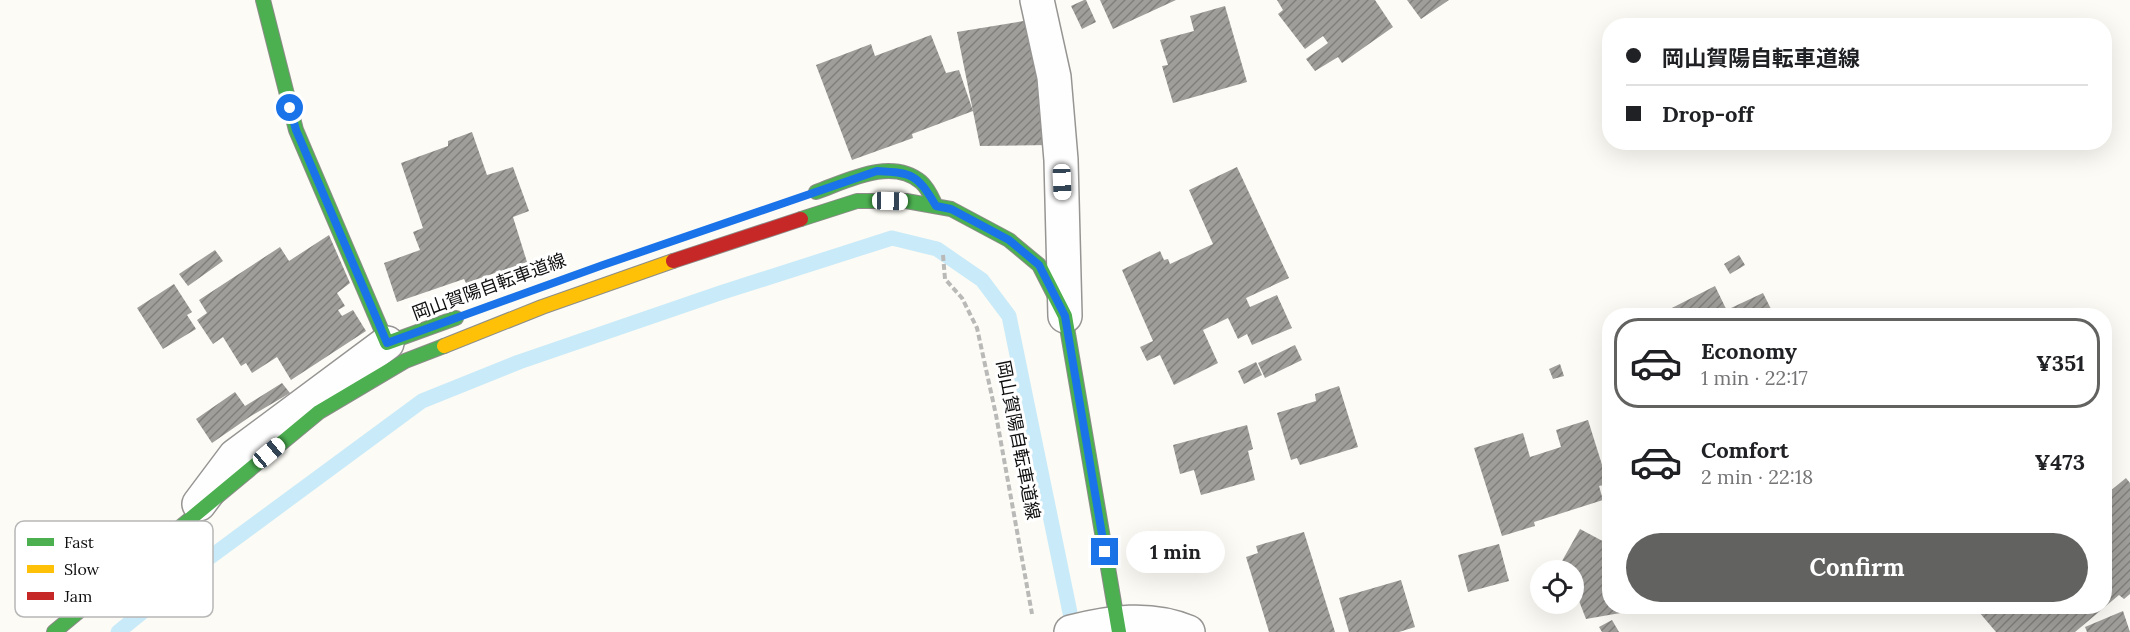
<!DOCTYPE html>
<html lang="en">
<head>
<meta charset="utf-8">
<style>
  body { margin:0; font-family:Lora,"Noto Sans JP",serif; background:#f2f2f2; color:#202124; height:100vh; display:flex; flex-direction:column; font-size:22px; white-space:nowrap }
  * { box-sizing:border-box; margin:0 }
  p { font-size:20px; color:#757577 }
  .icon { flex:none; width:33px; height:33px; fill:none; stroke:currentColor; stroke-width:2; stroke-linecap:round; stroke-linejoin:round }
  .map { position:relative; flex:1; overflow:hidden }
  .details { position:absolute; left:1602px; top:308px; width:510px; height:306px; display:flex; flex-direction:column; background:#fff; border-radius:24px; box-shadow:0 6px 24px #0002 }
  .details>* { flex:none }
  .banner { position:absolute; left:1602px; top:18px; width:510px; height:132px; border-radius:24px; box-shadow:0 6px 24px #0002; display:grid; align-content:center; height:132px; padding:0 24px; background:#fff }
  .fabs { position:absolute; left:1530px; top:560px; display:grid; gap:12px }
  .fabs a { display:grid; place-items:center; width:54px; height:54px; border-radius:50%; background:#fff; box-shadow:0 6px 24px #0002; font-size:30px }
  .end { position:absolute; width:27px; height:27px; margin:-14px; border:8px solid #1a73e8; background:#fff; box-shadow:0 0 0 3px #fff }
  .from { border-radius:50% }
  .bubble { position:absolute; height:42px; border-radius:21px; background:#fff; box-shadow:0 6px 24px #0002; font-size:20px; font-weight:700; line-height:42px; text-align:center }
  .car { position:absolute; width:18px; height:36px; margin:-18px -9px; border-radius:8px; box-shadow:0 0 4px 2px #0007; background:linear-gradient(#fff 24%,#345 0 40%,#fff 0 76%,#345 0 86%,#fff 0) }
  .banner b { display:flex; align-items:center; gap:21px; height:57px; font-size:22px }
  .banner b+b { border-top:2px solid #e0e0e0 }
  .banner i { width:15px; height:15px; background:#202124 }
  ul { padding:10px 0 0; list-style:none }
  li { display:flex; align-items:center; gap:18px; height:90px; margin:0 12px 9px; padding:0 12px; border:3px solid transparent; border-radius:24px }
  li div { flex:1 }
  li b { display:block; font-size:22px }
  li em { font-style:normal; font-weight:700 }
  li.current { border-color:#626260 }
  li>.icon { width:54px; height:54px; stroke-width:1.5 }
  .primary-button { display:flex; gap:12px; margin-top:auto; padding:12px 24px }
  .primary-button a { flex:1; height:69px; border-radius:36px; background:#626260; color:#fff; font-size:24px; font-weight:700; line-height:69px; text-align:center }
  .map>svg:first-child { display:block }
</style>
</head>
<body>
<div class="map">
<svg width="2130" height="632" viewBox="0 0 2130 632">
  <defs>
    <pattern id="building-hatch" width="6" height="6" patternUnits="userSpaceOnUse" patternTransform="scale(1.5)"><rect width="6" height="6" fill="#a09e9a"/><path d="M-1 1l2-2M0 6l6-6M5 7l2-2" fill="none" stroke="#817f7c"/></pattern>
  </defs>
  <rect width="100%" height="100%" fill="#fcfbf5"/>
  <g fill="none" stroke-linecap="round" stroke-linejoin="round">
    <path stroke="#c9eaf8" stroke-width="15" d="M118 632 209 558 422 401 519 362 720 293 892 238 937 249 982 280 1009 316 1074 632"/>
  </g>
  <path fill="url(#building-hatch)" d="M1084 0H1086L1096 22 1082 29 1071 6Z
    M1100 0H1176L1113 29Z
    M1277 0H1375L1393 27 1342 63 1338 57 1315 71 1306 59 1328 43 1323 36 1305 49 1278 14 1283 10Z
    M1407 0H1449L1421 19Z
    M1225 6 1247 82 1173 103 1162 66 1168 65 1160 40 1194 31 1190 16Z
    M1030 20 1050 145 980 146 957 32Z
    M931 35 946 73 959 70 973 111 912 134 913 138 852 160 816 65 871 44 875 56Z
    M472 132 487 175 513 167 529 211 513 217 527 262 466 283 464 279 397 302 384 263 420 250 413 232 423 228 401 163 448 146V141Z
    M1237 167 1289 278 1246 298 1250 307 1277 295 1292 328 1252 345 1247 334 1238 339 1228 318 1203 330 1218 363 1174 385 1160 355 1147 361 1140 347 1153 341 1122 270 1160 251 1164 260 1168 259 1170 264 1213 244 1189 190Z
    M329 235 350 283 337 293 345 306 338 310 342 316 353 310 366 331 291 380 277 357 252 373 246 363 241 366 223 337 213 344 197 320 207 313 199 300 280 247 289 261Z
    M215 250 223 261 188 286 179 274Z
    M1739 255 1745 265 1730 274 1724 264Z
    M174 284 192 312 187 315 196 329 163 349 137 308Z
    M1715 286 1729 315H1670L1668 310Z
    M1763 293 1774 315H1735L1731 308Z
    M1295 345 1302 360 1265 378 1258 363Z
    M1256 362 1262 375 1244 384 1238 371Z
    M1560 364 1564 376 1553 379 1549 369Z
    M282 383 290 393 251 416 212 443 196 419 235 392 245 406Z
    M1339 386 1358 447 1300 465 1297 458 1291 460 1277 413 1316 401 1315 394Z
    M1588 420 1608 484 1599 486 1603 500 1534 522 1535 526 1502 536 1474 448 1523 433 1530 457 1561 447 1556 430Z
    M1247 425 1253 449 1248 451 1255 480 1201 495 1194 470 1180 474 1173 445Z
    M2126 478 2130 483V594L2124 599 2119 595 2075 632H1996L1979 612 1986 606H2104V496Z
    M1580 529 1610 545V606H1630L1626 612 1586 619 1574 588V570H1557Z
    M1304 532 1335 632H1269L1246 557 1258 553 1256 546Z
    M1499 544 1509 581 1468 592 1458 555Z
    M1401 580 1415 627 1399 632H1349L1339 598Z
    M2123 611 2130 632H2087L2085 627Z
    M1612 620 1619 632H1602L1599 627Z"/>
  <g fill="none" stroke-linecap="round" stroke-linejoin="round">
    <g stroke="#969593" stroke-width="36">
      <path id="street" d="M1037 0 1054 77 1061 160 1065 316
        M199 504 235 456 387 343
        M1071 632C1110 622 1150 616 1188 632"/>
    </g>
    <g stroke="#8c8c89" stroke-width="16">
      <path id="fast" d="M263 0 296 130 387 343 456 318
        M816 192C847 181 891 157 921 182 928 188 932 198 936 206
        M801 219 857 201H906L951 209 1009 240 1039 265 1065 316 1119 632
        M54 632 319 412 405 361 444 346"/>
    </g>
    <g stroke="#8c8c89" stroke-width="16">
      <path id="slow" d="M444 346 542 307 673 261"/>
    </g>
    <g stroke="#8c8c89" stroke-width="16">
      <path id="jam" d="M673 261 801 219"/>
    </g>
    <path stroke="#b9b9b8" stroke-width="4" stroke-dasharray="6 3" stroke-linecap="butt" d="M943 255 945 279 962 298 977 328 996 415 1032 614"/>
    <use href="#street" stroke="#fffefe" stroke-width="33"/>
    <use href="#fast" stroke="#4caf50" stroke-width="14"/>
    <use href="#slow" stroke="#ffc107" stroke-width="14"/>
    <use href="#jam" stroke="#c62828" stroke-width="14"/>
  </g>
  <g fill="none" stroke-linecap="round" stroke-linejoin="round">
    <path stroke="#1a73e8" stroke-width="8" d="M290 108 296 130 387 343 603 265 877 171C913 173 917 174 936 206L951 209 1009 240 1039 265 1065 316 1105 552"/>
  </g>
  <g text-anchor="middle" stroke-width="6" stroke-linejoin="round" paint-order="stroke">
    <g font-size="18" fill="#0f0f0f" stroke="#fff">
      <text transform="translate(489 287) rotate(-20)" y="6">岡山賀陽自転車道線</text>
      <text transform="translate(1018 440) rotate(79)" y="6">岡山賀陽自転車道線</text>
    </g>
  </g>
  <rect x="15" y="521" width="198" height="96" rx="9" fill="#fff" stroke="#b7b7b7" stroke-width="1.5"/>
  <rect x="27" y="538" width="27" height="8" fill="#4caf50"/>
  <rect x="27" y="565" width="27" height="8" fill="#ffc107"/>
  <rect x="27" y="592" width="27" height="8" fill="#c62828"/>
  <g font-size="16" fill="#0f0f0f">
    <text x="64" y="548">Fast</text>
    <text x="64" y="575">Slow</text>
    <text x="64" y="602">Jam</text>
  </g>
</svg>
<div class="fabs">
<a><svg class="icon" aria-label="locate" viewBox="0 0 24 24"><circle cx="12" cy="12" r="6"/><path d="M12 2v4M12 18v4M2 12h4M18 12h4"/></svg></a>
</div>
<i class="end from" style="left:290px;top:108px"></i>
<i class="end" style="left:1105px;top:552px"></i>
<div class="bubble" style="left:1126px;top:531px;width:99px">1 min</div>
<i class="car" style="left:1062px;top:182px;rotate:178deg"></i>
<i class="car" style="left:890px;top:201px;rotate:91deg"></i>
<i class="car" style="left:269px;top:453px;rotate:50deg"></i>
<div class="banner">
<b><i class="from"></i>岡山賀陽自転車道線</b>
<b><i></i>Drop-off</b>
</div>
<section class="details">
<ul>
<li class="current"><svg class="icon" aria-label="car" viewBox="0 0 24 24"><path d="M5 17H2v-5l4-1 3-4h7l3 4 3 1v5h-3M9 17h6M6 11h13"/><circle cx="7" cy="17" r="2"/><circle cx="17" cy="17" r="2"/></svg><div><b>Economy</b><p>1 min · 22:17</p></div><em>¥351</em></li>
<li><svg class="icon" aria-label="car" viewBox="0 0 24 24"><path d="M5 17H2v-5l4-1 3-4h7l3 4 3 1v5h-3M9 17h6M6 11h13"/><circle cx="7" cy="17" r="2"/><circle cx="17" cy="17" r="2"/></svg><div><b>Comfort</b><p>2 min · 22:18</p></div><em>¥473</em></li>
</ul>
<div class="primary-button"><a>Confirm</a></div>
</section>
</div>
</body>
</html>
